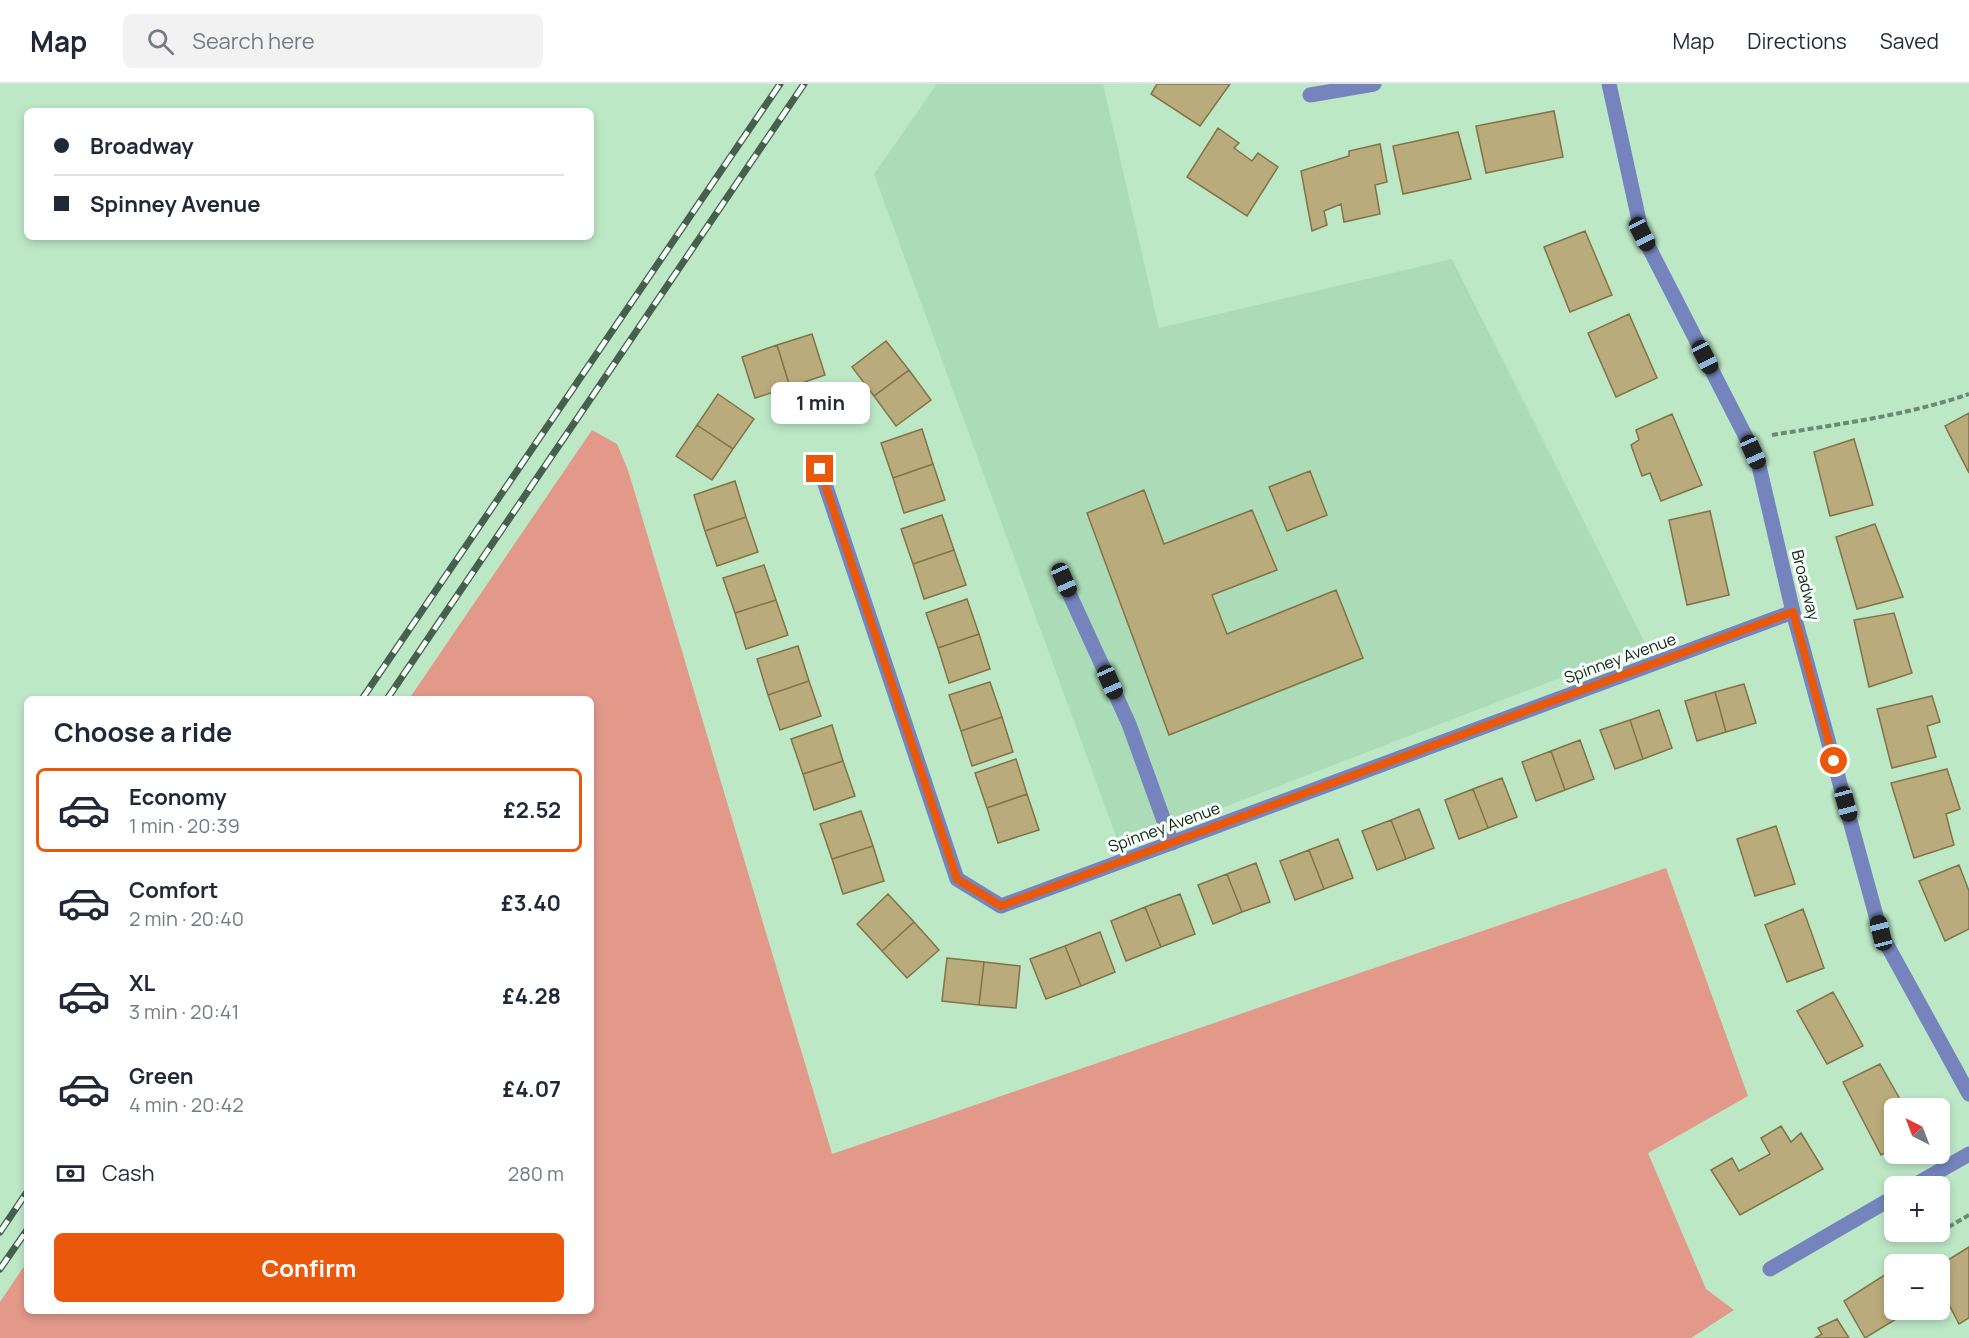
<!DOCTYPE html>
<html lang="en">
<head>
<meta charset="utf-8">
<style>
  body { margin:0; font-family:Manrope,sans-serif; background:#f2f2f3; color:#1f2937; height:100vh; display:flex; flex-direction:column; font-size:22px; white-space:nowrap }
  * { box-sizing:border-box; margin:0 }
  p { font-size:20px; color:#747a83 }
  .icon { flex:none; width:33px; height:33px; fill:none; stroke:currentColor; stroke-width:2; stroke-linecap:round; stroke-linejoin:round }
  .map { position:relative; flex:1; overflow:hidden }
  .sheet { position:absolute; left:24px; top:612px; width:570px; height:618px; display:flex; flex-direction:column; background:#fff; border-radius:9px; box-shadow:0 3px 9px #0003 }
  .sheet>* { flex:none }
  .banner { position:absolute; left:24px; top:24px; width:570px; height:132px; border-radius:9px; box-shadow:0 3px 9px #0003; display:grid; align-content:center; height:132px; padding:0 30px; background:#fff }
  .needle { width:39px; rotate:318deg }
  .tools { position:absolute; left:1884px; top:1014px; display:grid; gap:12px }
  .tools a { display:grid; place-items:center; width:66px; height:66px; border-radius:9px; background:#fff; box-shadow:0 3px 9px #0003; font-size:30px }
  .end { position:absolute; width:27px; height:27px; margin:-14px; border:8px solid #ea580c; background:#fff; box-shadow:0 0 0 3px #fff }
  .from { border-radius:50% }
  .bubble { position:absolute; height:42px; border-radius:9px; background:#fff; box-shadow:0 3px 9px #0003; font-size:20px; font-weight:700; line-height:42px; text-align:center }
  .car { position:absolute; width:18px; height:36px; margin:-18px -9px; border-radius:8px; box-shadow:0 0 4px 2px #0007; background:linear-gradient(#222 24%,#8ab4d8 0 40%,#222 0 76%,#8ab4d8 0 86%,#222 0) }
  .banner b { display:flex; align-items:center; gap:21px; height:57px; font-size:22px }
  .banner b+b { border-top:2px solid #e0e1e3 }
  .banner i { width:15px; height:15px; background:#1f2937 }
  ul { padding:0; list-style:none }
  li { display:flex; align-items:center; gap:18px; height:84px; margin:0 12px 9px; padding:0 18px; border:3px solid transparent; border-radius:9px }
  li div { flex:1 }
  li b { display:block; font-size:22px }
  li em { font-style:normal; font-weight:700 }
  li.active { border-color:#ea580c }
  li>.icon { width:54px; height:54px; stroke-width:1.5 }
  h2 { padding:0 30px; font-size:27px; line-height:72px }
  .pay { display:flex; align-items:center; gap:15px; height:66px; padding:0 30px; font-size:22px }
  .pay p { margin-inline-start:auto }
  .button { display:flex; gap:12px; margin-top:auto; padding:12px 30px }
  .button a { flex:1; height:69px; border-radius:9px; background:#ea580c; color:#fff; font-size:24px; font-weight:700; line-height:69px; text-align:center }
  header { display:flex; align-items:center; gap:36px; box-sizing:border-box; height:84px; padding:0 30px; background:#fff; border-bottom:2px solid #e0e1e3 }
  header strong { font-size:28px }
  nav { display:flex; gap:33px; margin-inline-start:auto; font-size:21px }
  .search { width:420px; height:54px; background:#f2f2f3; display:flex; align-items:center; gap:15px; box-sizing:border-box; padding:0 21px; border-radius:9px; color:#747a83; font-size:22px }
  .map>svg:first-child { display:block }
</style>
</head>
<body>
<header>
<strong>Map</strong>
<div class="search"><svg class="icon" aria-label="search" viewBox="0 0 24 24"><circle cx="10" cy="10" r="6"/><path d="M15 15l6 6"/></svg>Search here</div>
<nav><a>Map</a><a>Directions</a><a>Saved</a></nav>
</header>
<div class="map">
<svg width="1969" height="1254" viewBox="0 0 1969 1254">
  <rect width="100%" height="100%" fill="#bce8c6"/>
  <path fill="#abdcb7" d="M937 0H1103L1159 244 1452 175 1646 561 1120 763 874 90Z"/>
  <path fill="#e3998a" d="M592 346 617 360 628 386 832 1070 1666 784 1748 1012 1648 1069 1706 1205 1734 1226 1691 1254H0V1218L27 1178V1227H591V615H409Z"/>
  <path fill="#baab7c" stroke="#827347" stroke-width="1.5" d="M1157 0H1230L1200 42 1151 10Z
    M1554 27 1563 73 1486 89 1476 42Z
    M1218 44 1239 59 1234 64 1252 77 1258 69 1278 83 1247 132 1187 93Z
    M1458 48 1471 95 1403 110 1393 62Z
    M1380 60 1387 98 1375 101 1380 130 1344 138 1341 120 1324 127 1327 141 1312 147 1301 87 1349 72V67Z
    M1585 147 1612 211 1570 228 1544 163Z
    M1629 230 1657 294 1616 313 1588 249Z
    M812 250 825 291 790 303 777 261Z
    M886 257 909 286 874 312 852 283Z
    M777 261 790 303 755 314 742 273Z
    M909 286 931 316 896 342 874 312Z
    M718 310 754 335 733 365 697 341Z
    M1969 329V389L1945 342Z
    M1672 330 1702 401 1661 417 1650 389 1642 392 1631 361 1639 356 1636 346Z
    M697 341 733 365 712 396 676 372Z
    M922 345 933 380 893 394 881 359Z
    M1854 355 1873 421 1830 432 1814 368Z
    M933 380 945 416 904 429 893 394Z
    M1310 387 1327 431 1287 447 1269 403Z
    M735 397 746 433 705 447 694 411Z
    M1144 406 1164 460 1252 426 1277 486 1212 511 1227 550 1336 506 1363 574 1169 651 1087 429Z
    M1710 427 1729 511 1687 521 1669 436Z
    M942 431 954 466 913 480 901 445Z
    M746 433 758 468 717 482 705 447Z
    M1875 440 1903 513 1857 525 1836 453Z
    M954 466 966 501 924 515 913 480Z
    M764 481 776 516 735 529 723 494Z
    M967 515 979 550 938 564 926 529Z
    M776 516 788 551 746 565 735 529Z
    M1894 529 1912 589 1869 603 1854 536Z
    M979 550 990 585 949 599 938 564Z
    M798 562 809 597 768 611 757 575Z
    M809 597 821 632 780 646 768 611Z
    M990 598 1002 633 961 647 949 611Z
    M1744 600 1756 639 1726 648 1715 608Z
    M1715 608 1726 648 1697 657 1685 617Z
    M1932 612 1940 638 1927 642 1936 673 1892 684 1877 625Z
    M1659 626 1672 664 1643 675 1630 636Z
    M1002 633 1013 668 972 682 961 647Z
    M1630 636 1643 675 1615 685 1600 646Z
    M832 641 843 677 803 690 791 655Z
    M1580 656 1594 695 1565 706 1551 667Z
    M1551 667 1565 706 1536 717 1522 678Z
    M1016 675 1027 710 987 724 975 689Z
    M843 677 855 712 814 726 803 690Z
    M1947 685 1960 725 1946 730 1954 761 1914 774 1891 699Z
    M1502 694 1517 733 1488 744 1473 705Z
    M1473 705 1488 744 1459 755 1445 716Z
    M1027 710 1039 746 998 759 987 724Z
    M1419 725 1434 764 1406 775 1391 736Z
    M861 727 873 762 832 775 820 740Z
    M1391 736 1406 775 1377 786 1362 747Z
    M1776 742 1795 800 1755 812 1737 755Z
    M1338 755 1353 794 1324 805 1309 766Z
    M873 762 884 797 843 810 832 775Z
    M1309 766 1324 805 1295 816 1280 777Z
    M1256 779 1270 818 1242 828 1227 790Z
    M1959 781 1969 807V845L1945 857 1919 797Z
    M1227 790 1242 828 1213 840 1198 801Z
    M888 810 914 838 882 867 857 840Z
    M1180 810 1195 850 1161 863 1145 823Z
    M1145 823 1161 863 1126 877 1111 837Z
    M1803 825 1824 884 1787 898 1765 841Z
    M914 838 939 866 907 894 882 867Z
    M1100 848 1115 888 1081 902 1065 862Z
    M1065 862 1081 902 1046 915 1030 875Z
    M947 874 984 878 979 921 942 917Z
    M984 878 1020 882 1016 924 979 921Z
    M1833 908 1863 962 1827 980 1797 927Z
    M1880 980 1905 1024H1894V1064L1881 1071 1843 998Z
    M1781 1042 1791 1058 1801 1049 1823 1085 1740 1131 1711 1086 1732 1074 1739 1087 1770 1070 1761 1054Z
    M1969 1163V1234L1959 1240 1940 1203V1181Z
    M1894 1185V1226H1911L1865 1254 1844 1217Z
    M1837 1235 1849 1254H1815L1822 1250 1818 1244Z"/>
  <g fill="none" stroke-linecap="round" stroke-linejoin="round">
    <path stroke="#6b8a72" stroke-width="4" stroke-dasharray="6 3" stroke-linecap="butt" d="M1772 351C1838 340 1905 332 1969 310
      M1940 1142 1947 1144 1969 1131"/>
    <path stroke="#7584bc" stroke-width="15" d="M1063 496 1129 640 1172 759"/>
    <path stroke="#7584bc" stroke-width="15" d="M1609 0 1642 150 1747 355 1759 382 1793 528 1881 850 1969 1010
      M1310 11 1374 0
      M820 385 957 795 1001 822 1793 528
      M1913 1102 1969 1070
      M1770 1185 1894 1113"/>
    <g stroke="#47604d" stroke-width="7">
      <path id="rail" d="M362 615 780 0
        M387 615 804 0
        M0 1148 27 1108
        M0 1185 27 1146"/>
    </g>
    <use href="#rail" stroke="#f6fff8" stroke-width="4.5" stroke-dasharray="14" stroke-linecap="butt"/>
  </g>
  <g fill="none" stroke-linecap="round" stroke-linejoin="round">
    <path stroke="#ea580c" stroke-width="8" d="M820 385 957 795 1001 822 1793 528 1834 677"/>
  </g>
  <g text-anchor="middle" stroke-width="6" stroke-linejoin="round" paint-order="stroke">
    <g font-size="16" fill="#122317" stroke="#f6fff8">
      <text transform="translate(1806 501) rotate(76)" y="6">Broadway</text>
      <text transform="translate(1620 574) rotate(-20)" y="6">Spinney Avenue</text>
      <text transform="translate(1164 743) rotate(-20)" y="6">Spinney Avenue</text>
    </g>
  </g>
</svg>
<div class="tools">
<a><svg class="needle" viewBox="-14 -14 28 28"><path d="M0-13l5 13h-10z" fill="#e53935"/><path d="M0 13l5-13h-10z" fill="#747a83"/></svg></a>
<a>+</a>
<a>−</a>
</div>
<i class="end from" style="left:1834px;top:677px"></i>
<i class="end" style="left:820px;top:385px"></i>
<div class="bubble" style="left:771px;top:298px;width:99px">1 min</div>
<i class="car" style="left:1642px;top:150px;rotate:153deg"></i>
<i class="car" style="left:1705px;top:273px;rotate:153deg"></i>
<i class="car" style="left:1753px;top:368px;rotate:156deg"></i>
<i class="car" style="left:1064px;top:496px;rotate:156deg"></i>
<i class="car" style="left:1110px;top:598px;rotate:156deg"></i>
<i class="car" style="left:1846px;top:720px;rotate:165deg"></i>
<i class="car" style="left:1881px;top:849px;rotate:346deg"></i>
<div class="banner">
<b><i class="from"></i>Broadway</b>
<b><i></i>Spinney Avenue</b>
</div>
<section class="sheet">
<h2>Choose a ride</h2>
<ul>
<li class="active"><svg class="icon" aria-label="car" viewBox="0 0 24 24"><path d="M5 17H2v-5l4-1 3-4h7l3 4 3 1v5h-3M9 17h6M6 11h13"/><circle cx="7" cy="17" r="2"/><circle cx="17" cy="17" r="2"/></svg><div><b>Economy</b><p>1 min · 20:39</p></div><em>£2.52</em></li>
<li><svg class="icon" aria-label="car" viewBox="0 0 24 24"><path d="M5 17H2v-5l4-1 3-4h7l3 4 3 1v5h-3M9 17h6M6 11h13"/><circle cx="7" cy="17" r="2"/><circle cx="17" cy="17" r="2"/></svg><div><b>Comfort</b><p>2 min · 20:40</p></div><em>£3.40</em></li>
<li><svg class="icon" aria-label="car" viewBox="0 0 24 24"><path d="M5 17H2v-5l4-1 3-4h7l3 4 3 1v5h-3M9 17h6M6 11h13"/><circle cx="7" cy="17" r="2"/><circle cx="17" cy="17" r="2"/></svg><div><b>XL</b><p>3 min · 20:41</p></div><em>£4.28</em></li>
<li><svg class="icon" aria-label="car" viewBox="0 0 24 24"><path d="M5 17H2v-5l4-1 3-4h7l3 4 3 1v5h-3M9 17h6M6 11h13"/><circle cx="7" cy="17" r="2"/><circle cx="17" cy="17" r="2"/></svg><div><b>Green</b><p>4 min · 20:42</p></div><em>£4.07</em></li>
</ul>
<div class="pay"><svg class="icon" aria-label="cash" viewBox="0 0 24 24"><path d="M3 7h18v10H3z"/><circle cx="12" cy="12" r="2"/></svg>Cash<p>280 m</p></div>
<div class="button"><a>Confirm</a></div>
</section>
</div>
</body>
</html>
